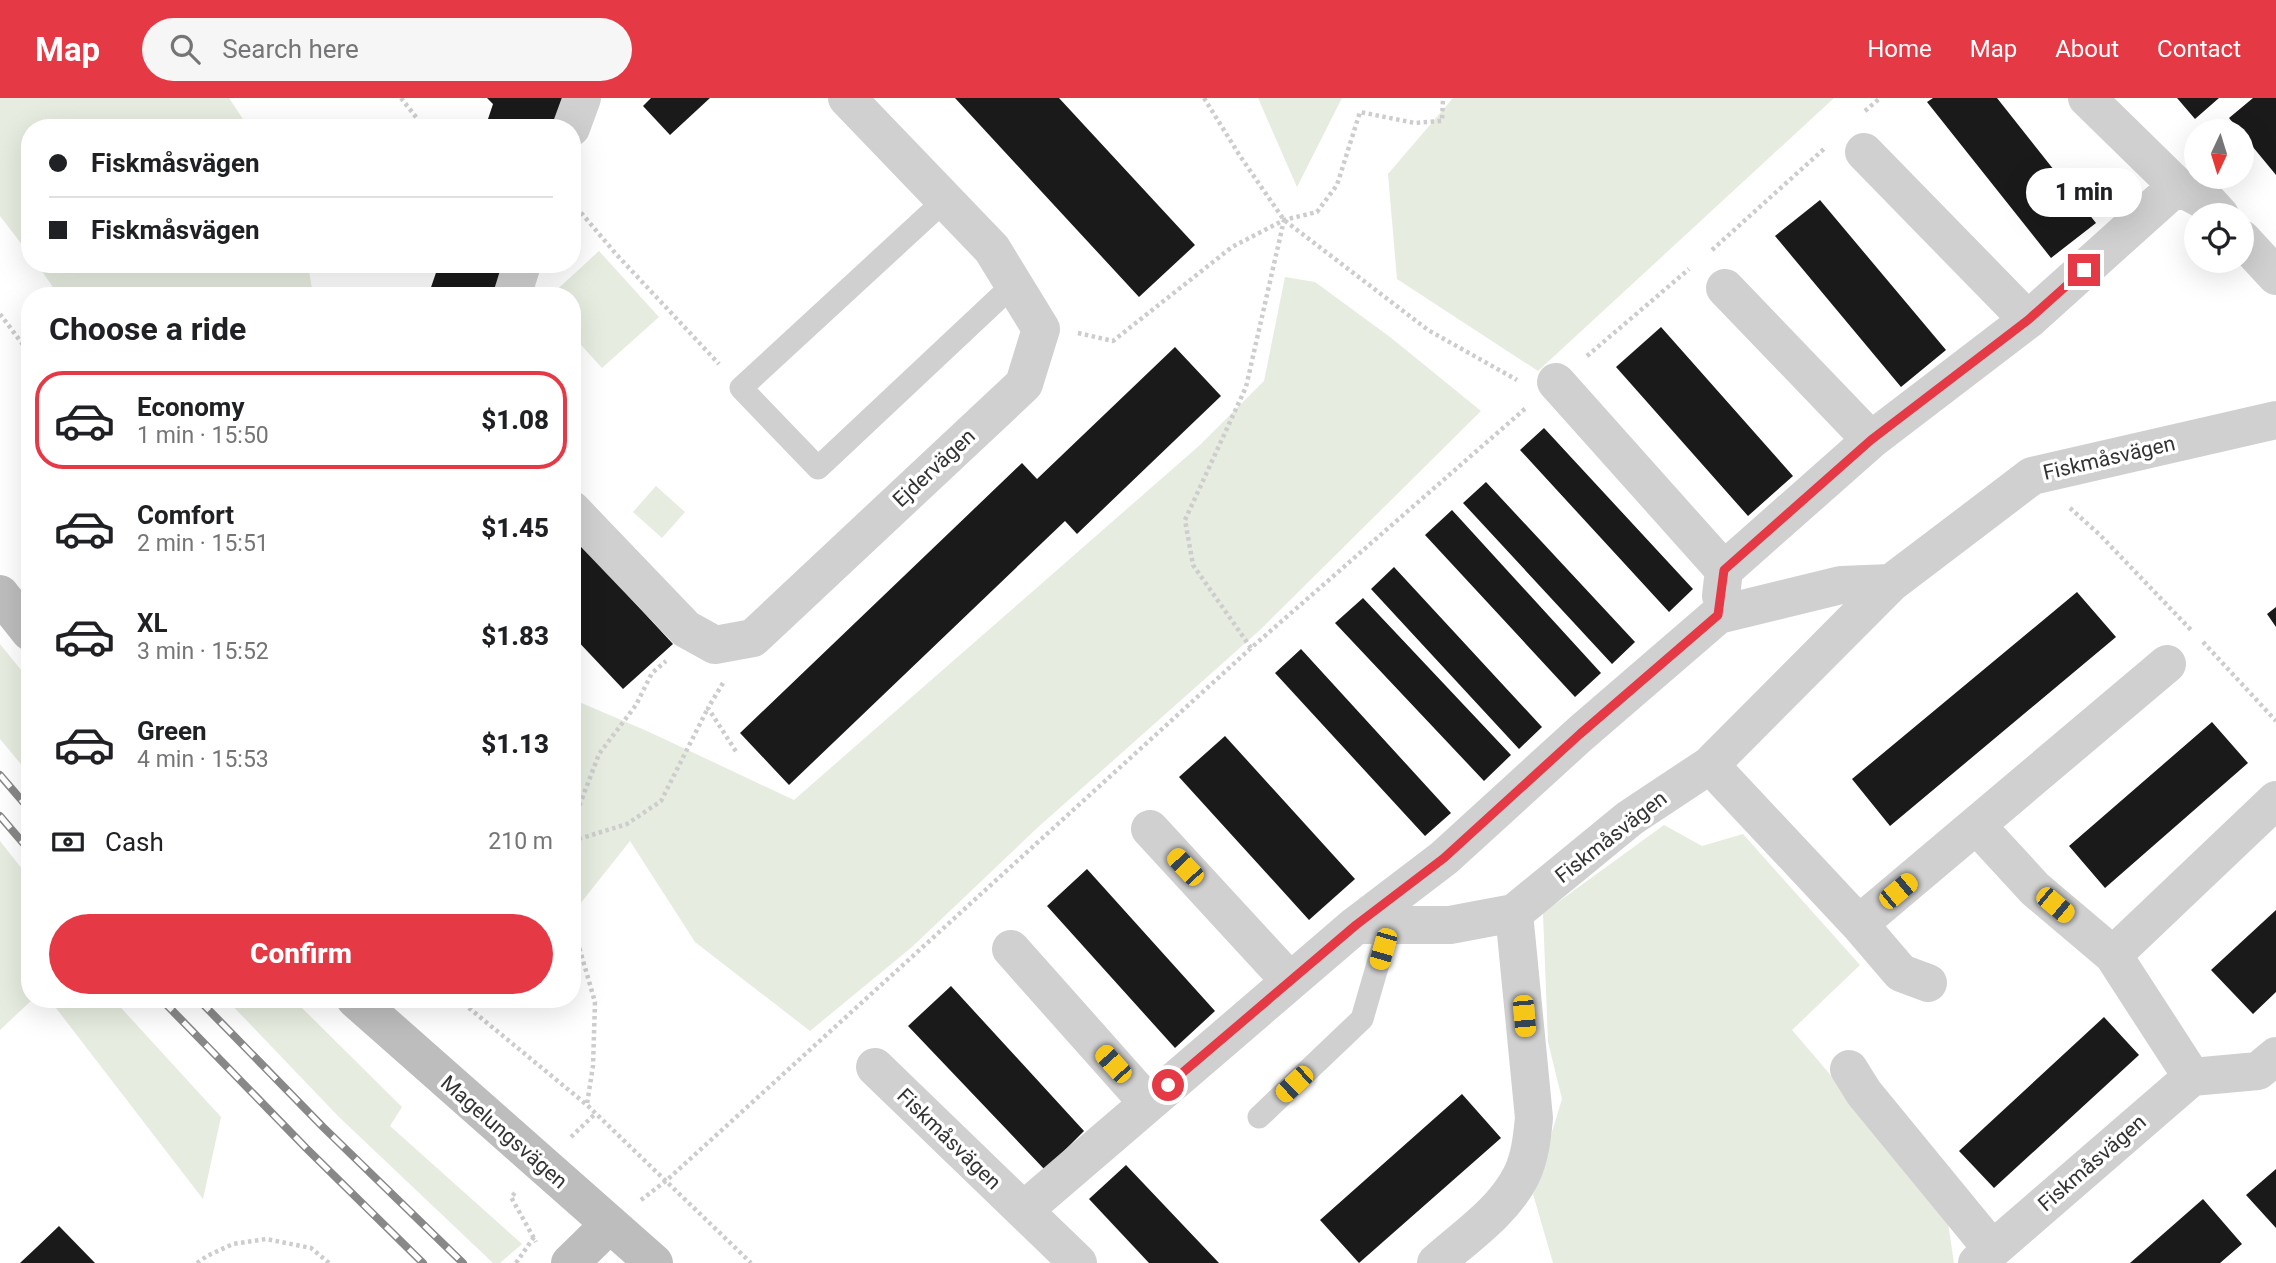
<!DOCTYPE html>
<html lang="en">
<head>
<meta charset="utf-8">
<style>
  body { margin:0; font-family:Roboto,sans-serif; background:#f6f6f6; color:#202124; height:100vh; display:flex; flex-direction:column; font-size:26px; white-space:nowrap }
  * { box-sizing:border-box; margin:0 }
  p { font-size:23px; color:#757577 }
  .icon { flex:none; width:38px; height:38px; fill:none; stroke:currentColor; stroke-width:2; stroke-linecap:round; stroke-linejoin:round }
  .map { position:relative; flex:1; overflow:hidden }
  .sheet { position:absolute; left:21px; top:189px; width:560px; height:721px; display:flex; flex-direction:column; background:#fff; border-radius:28px; box-shadow:0 7px 28px #0002 }
  .sheet>* { flex:none }
  .guide { position:absolute; left:21px; top:21px; width:560px; height:154px; border-radius:28px; box-shadow:0 7px 28px #0002; display:grid; align-content:center; height:154px; padding:0 28px; background:#fff }
  .needle { width:46px; rotate:184deg }
  .controls { position:absolute; left:2184px; top:21px; display:grid; gap:14px }
  .controls a { display:grid; place-items:center; width:70px; height:70px; border-radius:50%; background:#fff; box-shadow:0 7px 28px #0002; font-size:35px }
  .end { position:absolute; width:32px; height:32px; margin:-16px; border:9px solid #e63946; background:#fff; box-shadow:0 0 0 4px #fff }
  .from { border-radius:50% }
  .bubble { position:absolute; height:49px; border-radius:24px; background:#fff; box-shadow:0 7px 28px #0002; font-size:23px; font-weight:800; line-height:49px; text-align:center }
  .car { position:absolute; width:21px; height:42px; margin:-21px -10px; border-radius:9px; box-shadow:0 0 5px 2px #0007; background:linear-gradient(#f5c518 24%,#345 0 40%,#f5c518 0 76%,#345 0 86%,#f5c518 0) }
  .guide b { display:flex; align-items:center; gap:24px; height:66px; font-size:26px }
  .guide b+b { border-top:2px solid #e0e0e0 }
  .guide i { width:18px; height:18px; background:#202124 }
  ul { padding:0; list-style:none }
  li { display:flex; align-items:center; gap:21px; height:98px; margin:0 14px 10px; padding:0 14px; border:4px solid transparent; border-radius:28px }
  li div { flex:1 }
  li b { display:block; font-size:26px }
  li em { font-style:normal; font-weight:800 }
  li.on { border-color:#e63946 }
  li>.icon { width:63px; height:63px; stroke-width:1.5 }
  h2 { padding:0 28px; font-size:32px; line-height:84px }
  .pay { display:flex; align-items:center; gap:18px; height:77px; padding:0 28px; font-size:26px }
  .pay p { margin-inline-start:auto }
  .primary-button { display:flex; gap:14px; margin-top:auto; padding:14px 28px }
  .primary-button a { flex:1; height:80px; border-radius:42px; background:#e63946; color:#fff; font-size:28px; font-weight:800; line-height:80px; text-align:center }
  header { display:flex; align-items:center; gap:42px; box-sizing:border-box; height:98px; padding:0 35px; background:#e63946; color:#fff }
  header strong { font-size:33px }
  nav { display:flex; gap:38px; margin-inline-start:auto; font-size:24px }
  .search { width:490px; height:63px; background:#f6f6f6; display:flex; align-items:center; gap:18px; box-sizing:border-box; padding:0 24px; border-radius:38px; color:#757577; font-size:26px }
  .map>svg:first-child { display:block }
</style>
</head>
<body>
<header>
<strong>Map</strong>
<div class="search"><svg class="icon" aria-label="search" viewBox="0 0 24 24"><circle cx="10" cy="10" r="6"/><path d="M15 15l6 6"/></svg>Search here</div>
<nav><a>Home</a><a>Map</a><a>About</a><a>Contact</a></nav>
</header>
<div class="map">
<svg width="2276" height="1165" viewBox="0 0 2276 1165">
  <rect width="100%" height="100%" fill="#fff"/>
  <path fill="#e6ecdf" d="M0 0H229L249 30H30V157L0 118Z
    M1258 0H1342L1297 89Z
    M1453 0H1834L1538 273 1397 181 1388 76Z
    M599 153 659 219 602 270 572 237V198H550Z
    M37 166H308L313 198H59Z
    M1285 179 1315 184 1390 239 1481 313 1260 532 1036 731 912 849 810 933 695 844 630 743 572 816V601L647 633 794 702 1200 347 1264 283Z
    M656 388 685 414 662 440 633 414Z
    M0 546 30 583V677L0 641Z
    M1664 727 1702 748 1743 736 1860 867 1792 932 1828 974 1948 1125 1954 1165H1553L1533 1096 1562 1001 1548 944 1543 815Z
    M0 743 30 781V901H33L0 932Z
    M49 901H113L221 1019 203 1101Z
    M226 901H293L402 1009 390 1028 522 1146 500 1165H493L339 1019Z"/>
  <path fill="#1a1a1a" d="M487 0H567L557 30H485L493 6Z
    M651 0H710L670 37 643 8Z
    M955 0H1059L1195 147 1139 199Z
    M1933 0H1997L2096 125 2051 160 1927 4Z
    M2177 0H2219L2195 21Z
    M2253 0H2276V77L2229 20Z
    M1820 102 1946 252 1901 289 1775 138Z
    M439 166H513L503 198H428Z
    M1661 229 1793 378 1748 418 1616 269Z
    M1175 249 1221 298 1077 436 1065 423 789 687 740 635 1022 365 1037 381Z
    M1544 330 1693 491 1669 514 1520 352Z
    M1486 384 1635 544 1612 566 1463 405Z
    M1452 412 1601 575 1575 599 1425 437Z
    M572 437 673 546 623 591 572 537Z
    M1394 469 1542 629 1519 651 1371 491Z
    M2077 494 2116 539 1890 728 1852 681Z
    M1363 500 1511 657 1484 683 1335 525Z
    M2276 509V529L2267 516Z
    M1301 551 1451 715 1425 738 1275 575Z
    M2212 624 2248 665 2105 790 2069 748Z
    M1225 638 1355 781 1309 822 1179 679Z
    M1087 771 1215 913 1175 950 1047 808Z
    M2276 812V894L2253 916 2211 872Z
    M951 888 1084 1033 1045 1072 908 928Z
    M2104 919 2139 957 1994 1090 1959 1053Z
    M1462 996 1501 1040 1359 1165 1320 1122Z
    M1126 1067 1219 1165H1149L1089 1101Z
    M2276 1071V1130L2246 1097Z
    M2203 1101 2242 1146 2220 1165H2130Z
    M59 1128 95 1165H20L37 1149Z"/>
  <g fill="none" stroke-linecap="round" stroke-linejoin="round">
    <path stroke="#cdcdcd" stroke-width="4.5" stroke-dasharray="3.5 3.5" stroke-linecap="butt" d="M401 0 423 28 427 30
      M1204 0 1240 58 1284 122 1428 232 1517 282
      M1865 13 1880 0
      M572 104 616 156 719 266
      M1712 152 1825 50
      M0 216 30 256
      M1078 235 1113 243 1232 149 1284 122 1317 114 1337 87 1360 14 1415 25 1442 23 1443 0
      M1587 258 1689 171
      M2070 410 2100 437 2192 533
      M2203 544 2276 623
      M1251 550 1193 467 1185 422 1246 289 1284 122
      M723 585 708 610 737 655
      M572 727 599 656 636 607 652 575 666 563
      M572 743 627 726 661 703 708 610
      M572 809 575 835 595 904 593 968 587 1006
      M458 901 587 1007 751 1165
      M571 1039 596 1015
      M515 1095 511 1099 536 1144
      M641 1102 667 1082 1251 550 1527 309
      M197 1165 207 1158 233 1146 266 1141 311 1150 329 1165
      M516 1165 534 1139"/>
    <path stroke="#d0d0d0" stroke-width="23" d="M945 102 741 290 818 370 1014 186
      M1259 1019 1362 921 1389 828"/>
    <path stroke="#d0d0d0" stroke-width="38" d="M2087 0 2177 88 2209 105 2220 117
      M571 30 582 0
      M1864 54 2028 222 1871 342
      M2242 141 2276 178
      M512 198 522 166
      M2028 222 2177 88
      M1556 284 1724 472 1721 498
      M572 412 686 531 715 547 753 540 1024 286 1041 231 992 151 847 0
      M1724 472 1871 342 1725 190
      M1710 667 1859 826 1901 875 1928 885
      M1977 728 2035 791 2113 857 2192 979 2258 973 2276 958
      M1150 731 1290 883
      M1859 826 2167 566
      M1356 827H1450L1514 815 1630 720 1710 667 1891 485 2032 378 2276 322
      M1011 851 1147 1004
      M2113 857 2276 702
      M875 969 1078 1165
      M1849 971 1864 995 1992 1151
      M1024 1112 1356 827 1444 760 1580 636 1718 517 1841 487 1891 485
      M1436 1165C1465 1139 1503 1114 1521 1078 1530 1060 1532 1040 1534 1020L1514 815
      M1977 1165 2192 979"/>
    <path stroke="#bdbdbd" stroke-width="38" d="M0 496 30 534
      M355 901 654 1165
      M570 1165 610 1126"/>
    <g stroke="#888" stroke-width="8">
      <path id="rail" d="M0 677 30 712
        M0 718 30 753
        M161 901 306 1050 423 1165
        M198 901 323 1029 463 1165"/>
    </g>
    <use href="#rail" stroke="#fff" stroke-width="5" stroke-dasharray="16" stroke-linecap="butt"/>
  </g>
  <g fill="none" stroke-linecap="round" stroke-linejoin="round">
    <path stroke="#e63946" stroke-width="9" d="M1168 987 1356 827 1444 760 1580 636 1718 517 1724 472 1871 342 2028 222 2084 172"/>
  </g>
  <g text-anchor="middle" stroke-width="7" stroke-linejoin="round" paint-order="stroke">
    <g font-size="21" fill="#333" stroke="#fff">
      <text transform="translate(2109 360) rotate(-13)" y="7">Fiskmåsvägen</text>
      <text transform="translate(934 370) rotate(-43)" y="7">Ejdervägen</text>
      <text transform="translate(1611 739) rotate(-38)" y="7">Fiskmåsvägen</text>
      <text transform="translate(504 1034) rotate(41)" y="7">Magelungsvägen</text>
      <text transform="translate(949 1041) rotate(44)" y="7">Fiskmåsvägen</text>
      <text transform="translate(2092 1065) rotate(-41)" y="7">Fiskmåsvägen</text>
    </g>
  </g>
</svg>
<div class="controls">
<a><svg class="needle" viewBox="-14 -14 28 28"><path d="M0-13l5 13h-10z" fill="#e53935"/><path d="M0 13l5-13h-10z" fill="#757577"/></svg></a>
<a><svg class="icon" aria-label="locate" viewBox="0 0 24 24"><circle cx="12" cy="12" r="6"/><path d="M12 2v4M12 18v4M2 12h4M18 12h4"/></svg></a>
</div>
<i class="end from" style="left:1168px;top:987px"></i>
<i class="end" style="left:2084px;top:172px"></i>
<div class="bubble" style="left:2026px;top:70px;width:116px">1 min</div>
<i class="car" style="left:1185px;top:769px;rotate:317deg"></i>
<i class="car" style="left:1898px;top:793px;rotate:50deg"></i>
<i class="car" style="left:2055px;top:807px;rotate:130deg"></i>
<i class="car" style="left:1383px;top:851px;rotate:196deg"></i>
<i class="car" style="left:1524px;top:918px;rotate:175deg"></i>
<i class="car" style="left:1113px;top:966px;rotate:318deg"></i>
<i class="car" style="left:1294px;top:986px;rotate:227deg"></i>
<div class="guide">
<b><i class="from"></i>Fiskmåsvägen</b>
<b><i></i>Fiskmåsvägen</b>
</div>
<section class="sheet">
<h2>Choose a ride</h2>
<ul>
<li class="on"><svg class="icon" aria-label="car" viewBox="0 0 24 24"><path d="M5 17H2v-5l4-1 3-4h7l3 4 3 1v5h-3M9 17h6M6 11h13"/><circle cx="7" cy="17" r="2"/><circle cx="17" cy="17" r="2"/></svg><div><b>Economy</b><p>1 min · 15:50</p></div><em>$1.08</em></li>
<li><svg class="icon" aria-label="car" viewBox="0 0 24 24"><path d="M5 17H2v-5l4-1 3-4h7l3 4 3 1v5h-3M9 17h6M6 11h13"/><circle cx="7" cy="17" r="2"/><circle cx="17" cy="17" r="2"/></svg><div><b>Comfort</b><p>2 min · 15:51</p></div><em>$1.45</em></li>
<li><svg class="icon" aria-label="car" viewBox="0 0 24 24"><path d="M5 17H2v-5l4-1 3-4h7l3 4 3 1v5h-3M9 17h6M6 11h13"/><circle cx="7" cy="17" r="2"/><circle cx="17" cy="17" r="2"/></svg><div><b>XL</b><p>3 min · 15:52</p></div><em>$1.83</em></li>
<li><svg class="icon" aria-label="car" viewBox="0 0 24 24"><path d="M5 17H2v-5l4-1 3-4h7l3 4 3 1v5h-3M9 17h6M6 11h13"/><circle cx="7" cy="17" r="2"/><circle cx="17" cy="17" r="2"/></svg><div><b>Green</b><p>4 min · 15:53</p></div><em>$1.13</em></li>
</ul>
<div class="pay"><svg class="icon" aria-label="cash" viewBox="0 0 24 24"><path d="M3 7h18v10H3z"/><circle cx="12" cy="12" r="2"/></svg>Cash<p>210 m</p></div>
<div class="primary-button"><a>Confirm</a></div>
</section>
</div>
</body>
</html>
